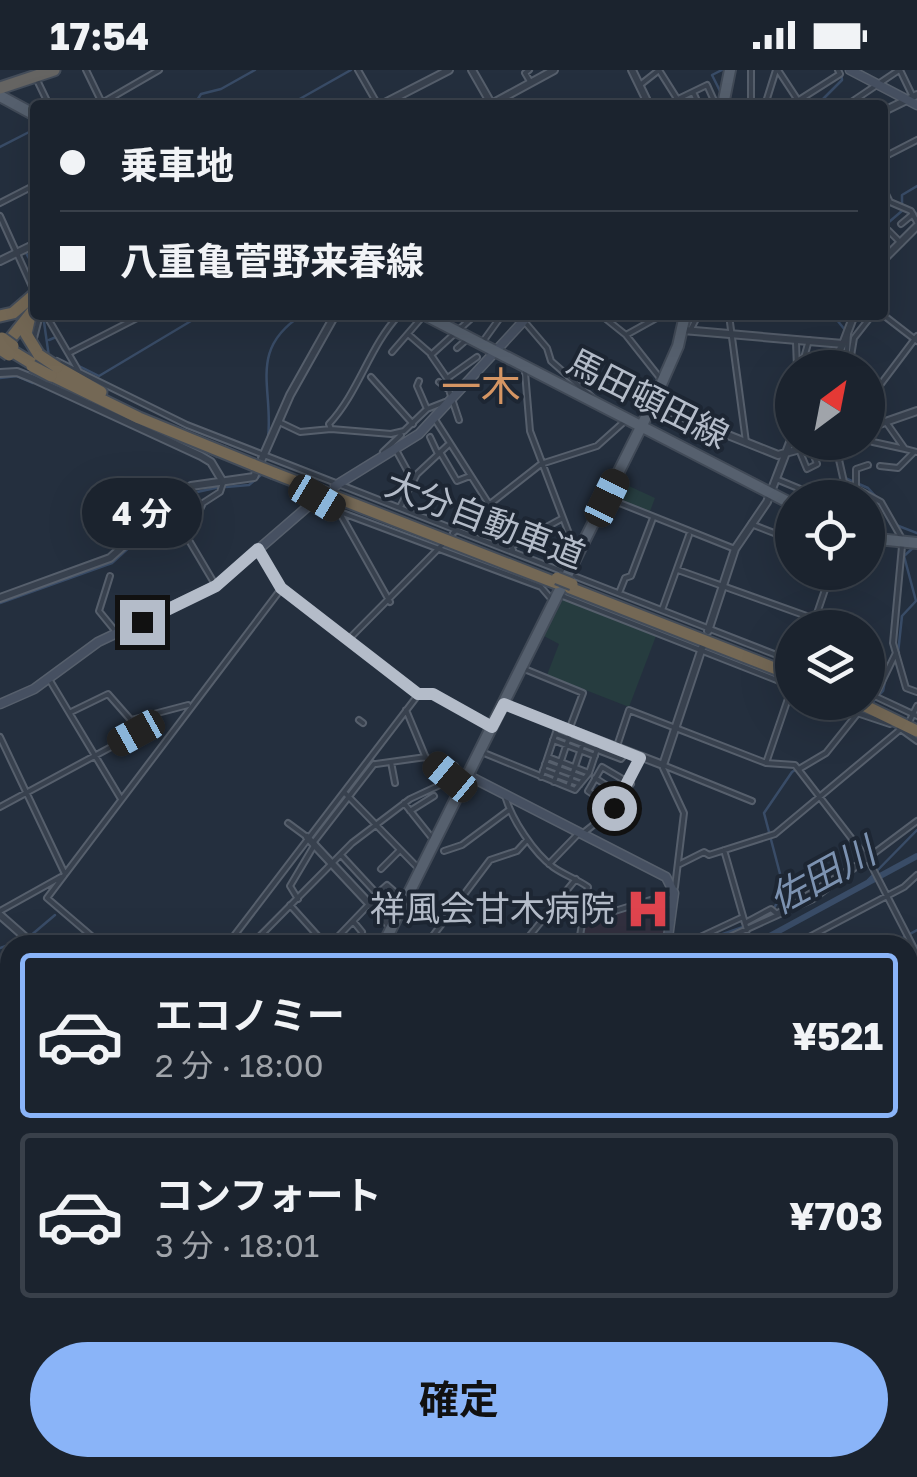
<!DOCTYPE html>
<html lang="ja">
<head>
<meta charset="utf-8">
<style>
  body { margin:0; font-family:"Golos Text","Noto Sans JP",sans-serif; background:#242b36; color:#f1f3f6; height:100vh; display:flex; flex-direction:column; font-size:38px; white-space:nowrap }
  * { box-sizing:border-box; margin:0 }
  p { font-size:32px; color:#a0a4aa }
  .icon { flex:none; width:55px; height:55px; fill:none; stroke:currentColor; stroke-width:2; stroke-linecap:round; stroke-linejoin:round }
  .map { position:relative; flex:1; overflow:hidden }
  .panel { position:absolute; left:0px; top:865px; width:918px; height:542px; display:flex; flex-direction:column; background:#1b232e; border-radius:30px 30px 0 0; box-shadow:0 10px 40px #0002,0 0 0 2px #39404a }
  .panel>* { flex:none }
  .banner { position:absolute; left:30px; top:30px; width:858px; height:220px; border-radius:10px; box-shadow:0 10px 40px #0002,0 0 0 2px #39404a; display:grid; align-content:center; height:220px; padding:0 30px; background:#1b232e }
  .needle { width:65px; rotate:32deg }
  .buttons { position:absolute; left:775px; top:280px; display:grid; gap:20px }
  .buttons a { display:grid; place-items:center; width:110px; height:110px; border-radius:50%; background:#1b232e; box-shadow:0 10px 40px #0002,0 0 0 2px #39404a; font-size:50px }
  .end { position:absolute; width:45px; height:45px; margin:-22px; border:12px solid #b4bcc9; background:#111; box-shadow:0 0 0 5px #111 }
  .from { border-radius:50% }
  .bubble { position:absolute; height:70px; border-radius:35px; background:#1b232e; box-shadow:0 10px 40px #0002,0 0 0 2px #39404a; font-size:32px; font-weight:700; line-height:70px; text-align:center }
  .car { position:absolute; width:30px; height:60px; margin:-30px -15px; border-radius:12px; box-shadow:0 0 8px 2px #0007; background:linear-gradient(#222 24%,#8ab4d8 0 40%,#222 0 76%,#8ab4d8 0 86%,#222 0) }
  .banner b { display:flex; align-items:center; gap:35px; height:95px; font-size:38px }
  .banner b+b { border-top:2px solid #39404a }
  .banner i { width:25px; height:25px; background:#f1f3f6 }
  ul { padding:18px 0 0; list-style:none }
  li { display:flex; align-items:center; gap:30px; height:165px; margin:0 20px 15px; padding:0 10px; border:5px solid #39404a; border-radius:10px }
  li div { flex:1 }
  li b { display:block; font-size:38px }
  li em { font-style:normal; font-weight:700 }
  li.on { border-color:#8ab4f8 }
  li>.icon { width:90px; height:90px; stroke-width:1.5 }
  .button { display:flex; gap:20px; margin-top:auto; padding:20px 30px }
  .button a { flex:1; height:115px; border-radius:60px; background:#8ab4f8; color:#111; font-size:40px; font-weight:700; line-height:115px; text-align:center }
  .status { display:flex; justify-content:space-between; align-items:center; height:70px; padding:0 50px; background:#1b232e; direction:ltr }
  .status svg { height:28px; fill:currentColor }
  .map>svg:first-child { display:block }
</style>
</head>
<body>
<div class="status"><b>17:54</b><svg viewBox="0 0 49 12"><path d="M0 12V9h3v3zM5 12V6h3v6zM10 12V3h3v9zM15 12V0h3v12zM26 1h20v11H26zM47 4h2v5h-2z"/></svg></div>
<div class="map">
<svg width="917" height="1407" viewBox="0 0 917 1407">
  <rect width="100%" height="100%" fill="#242f3e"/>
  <path fill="#32303f" d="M671 825 664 875H575L582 865 581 853Z"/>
  <path fill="#263c3f" d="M618 411 655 428 649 444 610 427Z
    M563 529 656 566 629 637 547 605 559 574 544 566Z"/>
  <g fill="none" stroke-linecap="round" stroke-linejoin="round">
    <path stroke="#394c67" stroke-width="2.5" d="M720 21 712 5 722 0
      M85 35 97 29
      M194 35 201 24 221 19 255 0
      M289 35 351 0
      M817 35 842 10 841 1
      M0 77 35 59
      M902 134V125L917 116
      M882 158 903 140
      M26 183 35 199
      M43 245 49 287
      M833 245 845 260
      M49 270 56 267 63 277
      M850 280 851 266
      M77 295 99 306 201 245
      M0 308 17 306 33 313 43 304
      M268 368C274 319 247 280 302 245
      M840 386V372
      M845 408 868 418 888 440
      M226 417 249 415 261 405
      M896 455 917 463
      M0 533 112 493 188 424 220 417
      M898 583 902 546 916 531 904 486 914 477
      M871 634 883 621 886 607
      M868 810 917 760
      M769 848 784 819 764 743 792 702 809 691
      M29 867 55 845
      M691 875 743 857
      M890 875 917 860
      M0 878 22 870
      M908 965 917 961
      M0 1209 10 1204"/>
    <path stroke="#394c67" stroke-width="6" d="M753 875 917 786
      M0 1304 10 1302"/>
    <path stroke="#3a4453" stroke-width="4" stroke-dasharray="4 2" stroke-linecap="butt" d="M215 387 228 375"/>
    <g stroke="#565f6c" stroke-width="8">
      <path id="minor" d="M86 0 102 33 159 0
        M358 0 378 35
        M529 0 525 3 531 13
        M659 0 681 35
        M778 0 801 35
        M900 0 913 27
        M36 8 49 35
        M640 15 659 0
        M693 22 699 35
        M678 29 707 15 716 35
        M799 30 840 4 838 0
        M751 35V0
        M765 35 776 0
        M847 35 899 0
        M882 88 917 70
        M882 116 890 132 911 141 917 152
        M0 133 35 115
        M0 146 34 221
        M901 154 913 144
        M882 167 889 161 901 173
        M882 244 917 271
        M46 245 78 300
        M601 245 626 265 660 308
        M729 245 746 372
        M524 251 547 278 551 291 593 328
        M690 261 698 245
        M408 264 431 284
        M626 265 662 245
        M34 268 40 245
        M484 270 502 245
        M796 272 797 298
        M457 278 465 271
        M392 282 424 245
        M69 283 143 245
        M57 291 187 355 792 591
        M797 295H802L809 270
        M846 298 848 262
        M849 298 854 268 872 245
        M525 302 530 361 576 482
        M371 307 413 354
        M449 307 477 287
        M419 311 417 316 427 339
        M439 312 449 320 459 350
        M453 317 431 285 475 245
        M868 331 917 266
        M868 339 883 352
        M434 348 503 456 513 480
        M279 352 300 362 331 359 391 364 404 361 427 339 445 332
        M886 352 905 379 917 382
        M331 359 329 354C359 322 369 277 399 245
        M430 367 438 384
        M835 372 844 412 881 432 901 467
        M873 372 905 379
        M396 380 413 411
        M383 382 401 365
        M440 382 457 411 470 406
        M800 382 807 399 817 394 811 378
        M880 396 898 398 914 382
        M776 409 822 428
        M856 418V399L868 395
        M317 428 340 442 541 517 553 531
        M607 428 735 479
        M847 428 851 417
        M400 437 417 404 448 375
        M341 445 390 532
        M751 454 792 470
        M453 463 541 394 597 376 626 350
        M512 476 563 448
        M902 476 893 573 906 618 917 622
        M259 479 281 519
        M678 500 815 549
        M110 506 99 541 117 563
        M216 516 187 467 203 433 220 422 223 413
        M619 523 625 508 631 506 653 448
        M560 525 792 616
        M662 540 689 465
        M812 558 831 502
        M348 570 442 475
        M522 598 583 623 569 660
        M49 609 121 729
        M868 623 917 646
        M875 626 896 583
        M824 632 890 654
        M406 640 426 688 461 713
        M71 642 108 624 130 649
        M359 650 363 653
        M910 650 917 636
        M899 658 917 671
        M556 664 621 689 626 683
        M0 667 65 804
        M553 670 595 686
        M616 679 629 640 766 693 795 695 869 791 917 884
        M484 683 575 720 589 703 599 673
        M548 687 589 703
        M391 692 395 713
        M766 693 792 617
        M376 694 426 687
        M545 694 583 708
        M663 695 752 731
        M663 698 684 743 675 817
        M799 699 826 683 858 643
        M543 700 580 714
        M541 707 558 656
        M595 708 623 726
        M554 712 571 661
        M568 717 585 667
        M344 722 419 799
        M505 726C512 750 534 783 553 797 564 805 577 809 588 817L580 866 573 875
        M404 733 432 768
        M0 737 137 663 131 650 188 635
        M614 738 588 721 602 697 631 714
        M410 741 434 726
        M288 753 307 767
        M582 764 616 737 640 688
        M313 773 374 694
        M724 780 747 860
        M444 781 462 775 509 740
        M341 785 378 825
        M549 794 577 765
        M678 795 704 782 709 785 775 764 902 658
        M381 799 400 780
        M378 823 387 815 404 830
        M298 829 290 816 315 774
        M290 835 326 875
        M0 841 61 807
        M778 843 855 796
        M353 851 362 862
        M579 852 670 824
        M745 853 771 839 777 844
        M102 875 47 828 281 519 418 625 433 624 490 656
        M227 875 418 625
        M251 875 352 773 410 729 440 715 455 696
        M330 875 378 825 397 843
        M426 875 490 790 517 781 527 770
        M522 875 576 809
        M683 875 743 847
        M712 875 813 829 917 751
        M794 875 904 817 917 805
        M908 925 917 923
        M0 932 10 927
        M908 969 917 965
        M0 999 10 1012
        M908 1059 917 1065
        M908 1175 917 1181
        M0 1212 10 1207
        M0 1230 10 1238
        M0 1290 10 1288
        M908 1362 917 1356
        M0 1363 10 1362
        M0 1393 10 1379
        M59 1398 75 1407
        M142 1398 158 1407
        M256 1398 262 1407
        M304 1398 319 1407
        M638 1398 651 1407
        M871 1398 877 1407
        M41 1407 47 1398
        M288 1407 292 1398
        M381 1407 387 1398
        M479 1407 485 1398
        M566 1407 571 1398
        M604 1407 607 1398
        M829 1407 847 1398"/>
    </g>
    <g stroke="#565f6c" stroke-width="10">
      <path id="tertiary" d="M472 0 492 35
        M632 0 649 35
        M381 35 449 0
        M490 35 554 0
        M882 42 917 25
        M0 191 35 174
        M882 191 917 156
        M683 260 843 274 854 245
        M830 298 843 274
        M0 303 17 302 32 308 201 386 211 392 223 412
        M653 335 778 385 826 372
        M868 358 917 341
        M0 528 110 488 191 416 254 407 290 325 335 245
        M708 561 735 479 767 432 792 367
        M504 634 663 695 703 575
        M307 767 391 857
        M0 845 34 875
        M908 1045 917 1041
        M0 1060 10 1045
        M0 1141 10 1142
        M705 1407 715 1398"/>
    </g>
    <g stroke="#565f6c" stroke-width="11">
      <path id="secondary" d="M850 0 917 35
        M335 416 419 364 529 245
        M0 634 34 619 98 572 216 516 320 426
        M467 705 666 807 674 823 667 875
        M908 1244 917 1261
        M0 1317 10 1316
        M660 1398 691 1407"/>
    </g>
    <g stroke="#414a57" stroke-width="14">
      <path id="primary" d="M0 26 35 45
        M723 35 730 0
        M425 245 792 434
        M868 468 917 473
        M383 875 652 335 678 276 685 245
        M274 1407 276 1398"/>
    </g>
    <g stroke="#434c59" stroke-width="15">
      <path id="trunk" d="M0 18 54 0"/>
    </g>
    <g stroke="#434c59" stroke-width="15">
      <path id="motorway" d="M0 246 13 243 35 224
        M30 246 26 264 39 285
        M4 277 35 238
        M10 280 33 294
        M57 297 101 322
        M51 305 139 348 254 395
        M274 403 556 513
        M570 518 792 605
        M857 632 917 661"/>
    </g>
    <use href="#minor" stroke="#38414e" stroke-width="4"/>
    <use href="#tertiary" stroke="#38414e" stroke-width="6"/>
    <use href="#secondary" stroke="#465061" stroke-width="8"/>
    <use href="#primary" stroke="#56606e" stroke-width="10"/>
    <use href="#trunk" stroke="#656462" stroke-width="11"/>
    <use href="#motorway" stroke="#746855" stroke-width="11"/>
    <g stroke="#434c59" stroke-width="15" stroke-linecap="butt">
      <path id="motorway-bridge" d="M2 268 13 276
        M0 279 9 285
        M39 285 57 297
        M32 296 51 306
        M254 395 274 403
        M557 508 572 514"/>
    </g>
    <use href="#motorway-bridge" stroke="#746855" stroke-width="11"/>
  </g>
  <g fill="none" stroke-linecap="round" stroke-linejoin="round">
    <path stroke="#b4bcc9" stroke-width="12" d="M142 552 216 516 258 479 281 518 418 624H433L492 657 504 634 640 688 614 738"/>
  </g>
  <defs>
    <g id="hospital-bare" transform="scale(3.45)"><path d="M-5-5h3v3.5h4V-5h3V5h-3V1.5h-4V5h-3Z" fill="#e0444e" stroke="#1d2633" stroke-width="2.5" paint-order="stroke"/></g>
  </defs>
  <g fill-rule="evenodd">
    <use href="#hospital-bare" x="648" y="839"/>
  </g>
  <g text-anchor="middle" stroke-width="8" stroke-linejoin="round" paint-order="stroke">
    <g font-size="35" fill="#b4bcc9" stroke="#1d2633">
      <text transform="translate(648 329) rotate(27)" y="12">馬田頓田線</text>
      <text transform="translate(485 450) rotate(21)" y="12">大分自動車道</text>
    </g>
    <g font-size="35" fill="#b4bcc9" stroke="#1d2633" text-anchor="end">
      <text x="615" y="851">祥風会甘木病院</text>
    </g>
    <g font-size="38" font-style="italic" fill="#7c92b1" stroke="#1d2633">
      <text transform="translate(822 806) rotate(-29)" y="13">佐田川</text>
    </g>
    <g font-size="40" fill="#d59563" stroke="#1d2633">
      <text x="481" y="331">一木</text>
    </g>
  </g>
</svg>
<div class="buttons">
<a><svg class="needle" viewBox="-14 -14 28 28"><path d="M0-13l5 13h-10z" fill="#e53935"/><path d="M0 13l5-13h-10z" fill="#a0a4aa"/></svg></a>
<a><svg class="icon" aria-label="locate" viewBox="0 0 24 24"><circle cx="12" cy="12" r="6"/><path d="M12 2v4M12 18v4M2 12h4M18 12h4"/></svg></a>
<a><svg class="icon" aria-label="layers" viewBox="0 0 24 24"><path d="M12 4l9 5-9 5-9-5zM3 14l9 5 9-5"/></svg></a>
</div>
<i class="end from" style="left:614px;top:738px"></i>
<i class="end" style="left:142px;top:552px"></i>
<div class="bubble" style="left:82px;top:408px;width:120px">4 分</div>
<i class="car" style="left:317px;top:428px;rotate:121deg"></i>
<i class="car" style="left:607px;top:428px;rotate:26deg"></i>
<i class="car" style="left:136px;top:663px;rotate:241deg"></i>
<i class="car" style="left:450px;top:707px;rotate:310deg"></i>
<div class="banner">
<b><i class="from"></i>乗車地</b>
<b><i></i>八重亀菅野来春線</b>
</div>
<section class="panel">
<ul>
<li class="on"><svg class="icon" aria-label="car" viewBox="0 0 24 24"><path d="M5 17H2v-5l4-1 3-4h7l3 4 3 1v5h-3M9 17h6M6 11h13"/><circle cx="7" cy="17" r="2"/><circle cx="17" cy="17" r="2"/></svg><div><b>エコノミー</b><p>2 分 · 18:00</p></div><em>¥521</em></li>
<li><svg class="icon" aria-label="car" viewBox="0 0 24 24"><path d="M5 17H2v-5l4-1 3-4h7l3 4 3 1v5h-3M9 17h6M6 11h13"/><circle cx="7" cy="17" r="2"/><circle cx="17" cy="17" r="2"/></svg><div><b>コンフォート</b><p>3 分 · 18:01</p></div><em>¥703</em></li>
</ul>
<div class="button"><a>確定</a></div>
</section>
</div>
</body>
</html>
